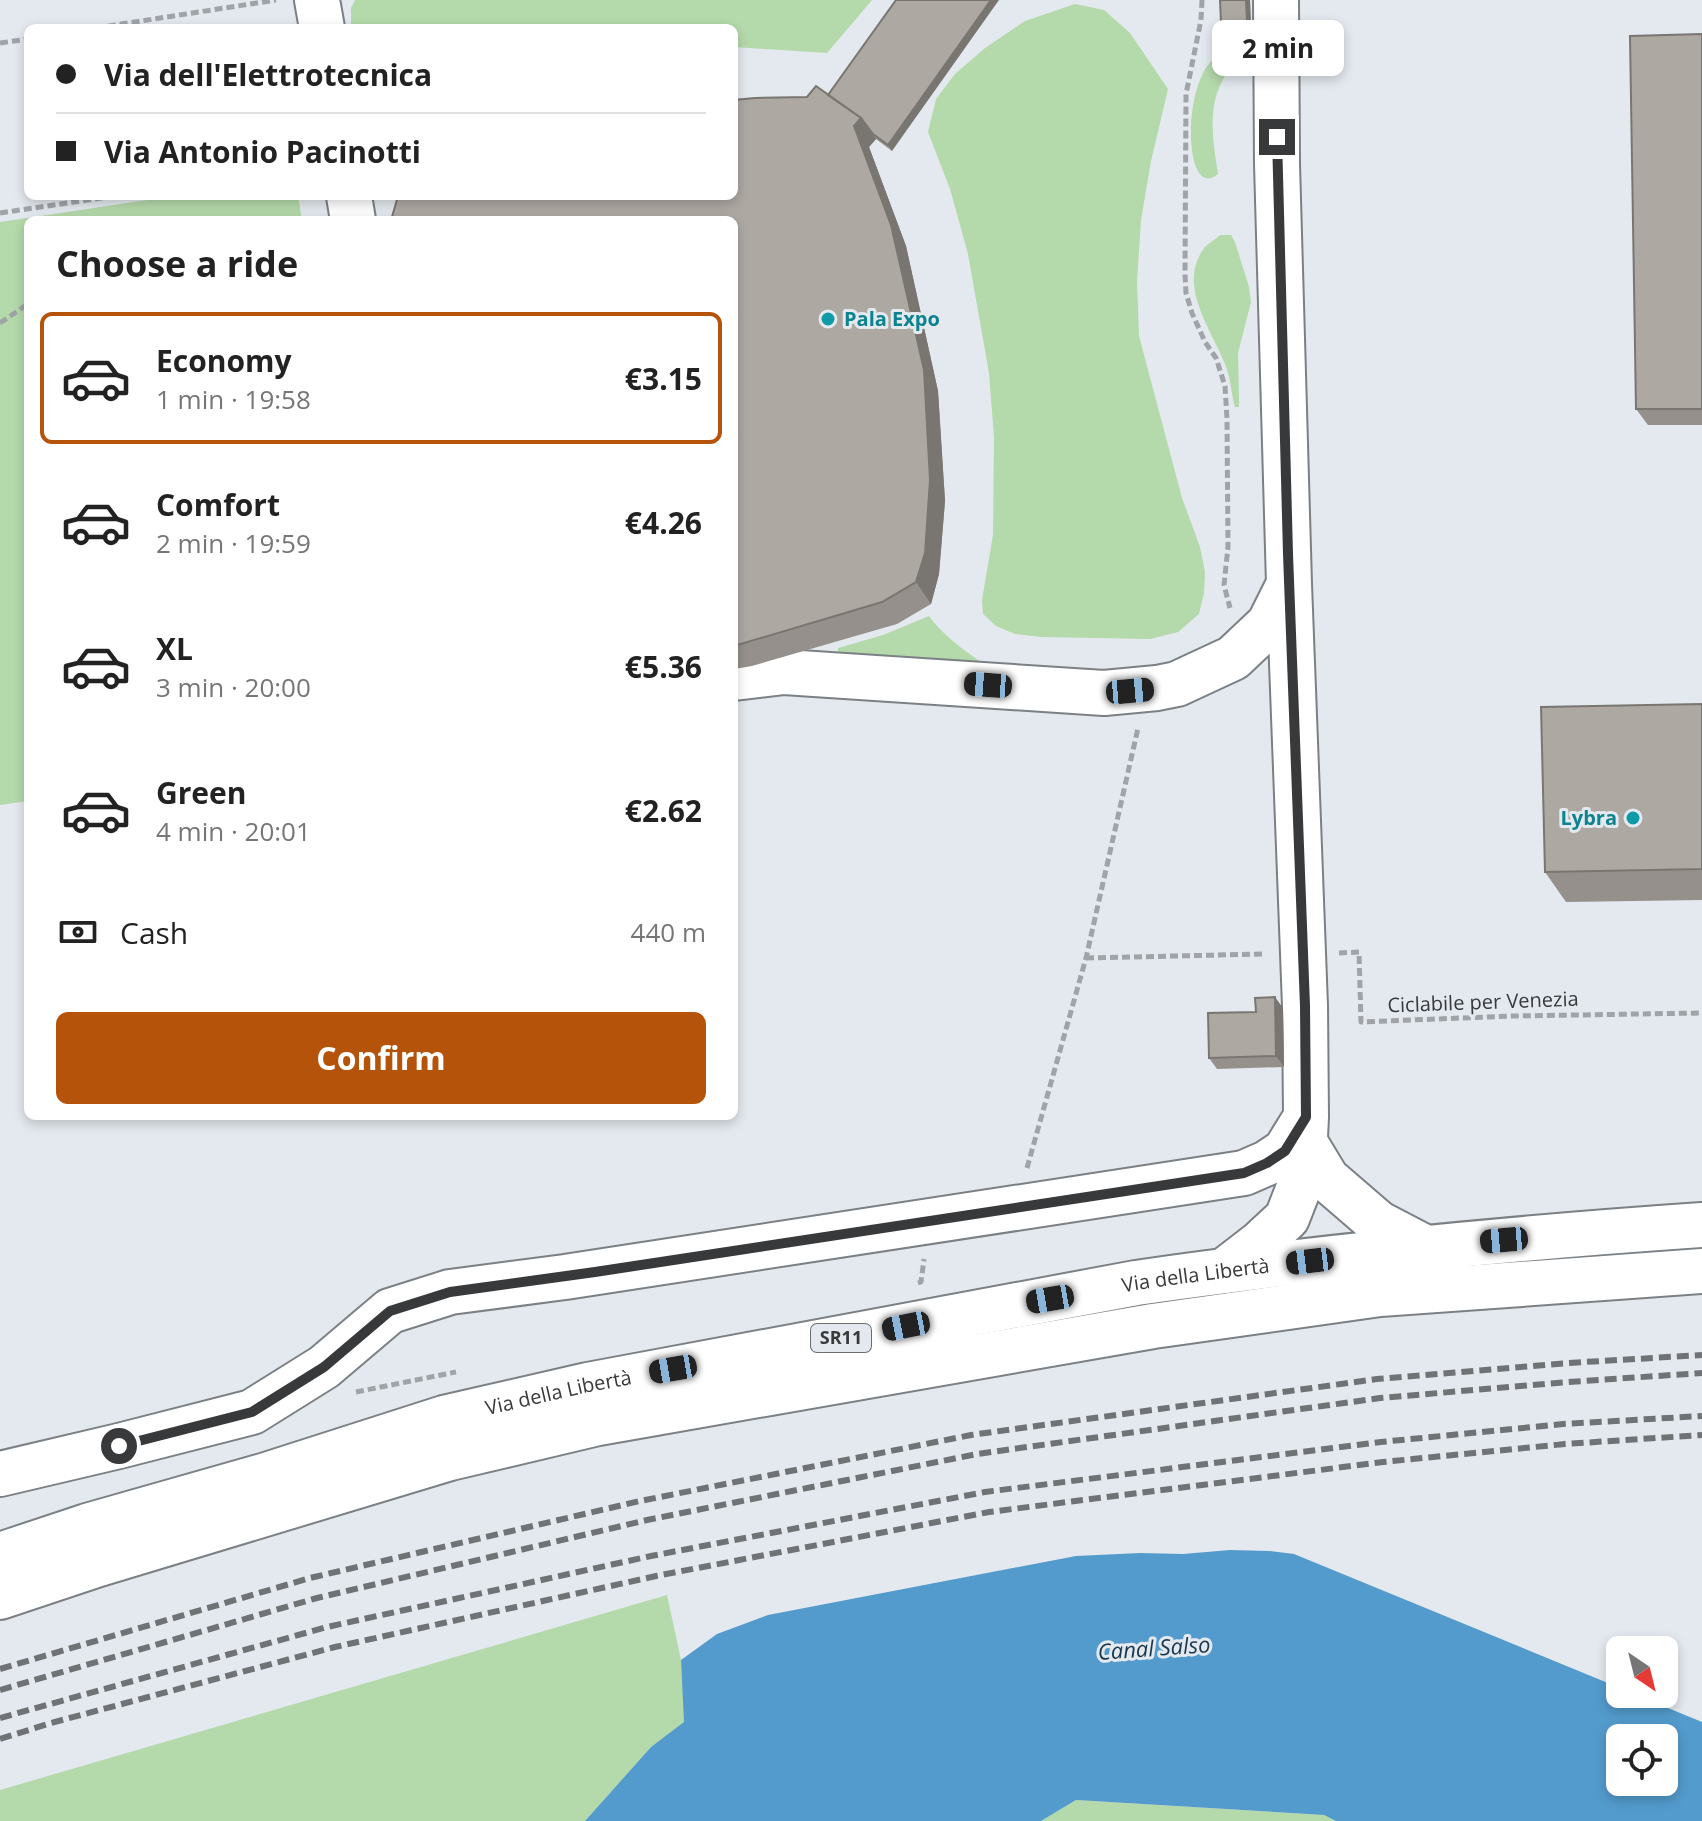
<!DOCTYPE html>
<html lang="en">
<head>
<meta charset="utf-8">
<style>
  body { margin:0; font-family:"Open Sans",sans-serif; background:#f2f2f2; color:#222; height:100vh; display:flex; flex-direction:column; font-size:30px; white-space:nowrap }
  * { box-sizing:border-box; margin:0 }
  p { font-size:26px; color:#767676 }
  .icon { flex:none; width:44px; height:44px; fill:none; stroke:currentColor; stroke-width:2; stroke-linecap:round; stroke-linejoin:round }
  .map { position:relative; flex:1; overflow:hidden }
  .side { position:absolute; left:24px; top:216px; width:714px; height:904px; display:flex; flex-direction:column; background:#fff; border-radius:12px; box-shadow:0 4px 12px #0003 }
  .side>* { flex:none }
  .hud { position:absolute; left:24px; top:24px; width:714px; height:176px; border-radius:12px; box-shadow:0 4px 12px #0003; display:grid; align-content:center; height:176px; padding:0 32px; background:#fff }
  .needle { width:52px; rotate:145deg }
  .controls { position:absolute; left:1606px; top:1636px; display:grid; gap:16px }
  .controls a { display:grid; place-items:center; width:72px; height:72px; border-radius:12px; background:#fff; box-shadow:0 4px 12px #0003; font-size:40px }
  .end { position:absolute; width:36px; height:36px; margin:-18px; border:10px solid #37393b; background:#fff; box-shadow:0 0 0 4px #fff }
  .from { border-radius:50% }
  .bubble { position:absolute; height:56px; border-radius:12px; background:#fff; box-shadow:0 4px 12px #0003; font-size:26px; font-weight:700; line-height:56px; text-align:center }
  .car { position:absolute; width:24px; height:48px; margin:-24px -12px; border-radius:10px; box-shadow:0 0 6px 2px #0007; background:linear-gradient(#222 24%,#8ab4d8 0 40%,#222 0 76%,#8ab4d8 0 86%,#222 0) }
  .hud b { display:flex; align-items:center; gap:28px; height:76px; font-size:30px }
  .hud b+b { border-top:2px solid #e0e0e0 }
  .hud i { width:20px; height:20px; background:#222 }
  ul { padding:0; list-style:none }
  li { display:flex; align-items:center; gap:24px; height:132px; margin:0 16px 12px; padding:0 16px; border:4px solid transparent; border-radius:12px }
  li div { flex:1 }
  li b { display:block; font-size:30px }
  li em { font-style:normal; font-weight:700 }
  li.on { border-color:#b45309 }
  li>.icon { width:72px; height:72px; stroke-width:1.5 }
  h2 { padding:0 32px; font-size:36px; line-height:96px }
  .pay { display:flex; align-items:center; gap:20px; height:88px; padding:0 32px; font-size:30px }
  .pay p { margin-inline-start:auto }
  .primary-button { display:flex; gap:16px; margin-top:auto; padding:16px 32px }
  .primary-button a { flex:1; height:92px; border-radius:12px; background:#b45309; color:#fff; font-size:32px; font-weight:700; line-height:92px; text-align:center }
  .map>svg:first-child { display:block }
</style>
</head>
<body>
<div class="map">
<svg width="1702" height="1821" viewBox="0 0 1702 1821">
  <rect width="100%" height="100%" fill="#e4e9ef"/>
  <path fill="#b4d9aa" d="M355 0H872L827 53 734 47V28H351V8Z
    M1075 4 1104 10 1130 33 1168 89 1151 161 1141 220 1137 282 1139 336 1182 498 1200 547 1205 572 1204 593 1199 614 1178 632 1150 639 1041 637 1015 634 996 626 983 614 982 600 993 535 994 437 989 373 968 254 950 189 928 132 936 99 955 74 985 48 1025 21Z
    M1227 54 1232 59 1233 65C1205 98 1212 135 1218 174 1183 203 1182 81 1215 58 1218 56 1224 55 1227 54Z
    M174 196H298L302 220H28V801L0 805V222Z
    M1220 235H1231L1235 242 1249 287 1251 302 1238 353 1239 399V407H1235C1231 393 1231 378 1225 364 1211 329 1176 284 1205 247 1209 243 1216 239 1220 235Z
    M929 616C943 635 962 649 981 662L838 655V648L883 635Z
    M667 1595 681 1660 685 1722 651 1747 585 1821H0V1790Z
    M1076 1800 1324 1815 1336 1821H1041Z"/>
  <path fill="#539bcc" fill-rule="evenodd" d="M1230 1550 1269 1551 1294 1554 1620 1688V1694H1634L1702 1722V1821H1336L1324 1815 1076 1800 1041 1821H585L651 1747 684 1722 681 1660 717 1634 768 1615 1076 1556 1140 1553 1183 1554ZM1620 1738H1664V1782H1620Z"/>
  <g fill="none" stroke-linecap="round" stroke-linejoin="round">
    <g stroke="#7b8085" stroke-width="48">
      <path id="minor" d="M317 0 322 28
        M349 196 353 220
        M734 678 784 672 1104 693 1157 688 1177 684 1233 658 1269 624 1289 584
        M1304 1141 1327 1179 1378 1223 1424 1247
        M1224 1271 1259 1244 1287 1218 1303 1177 1306 1117 1305 1006 1289 584 1277 164 1276 0
        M0 1474 119 1446 252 1412 324 1367 390 1311 450 1292 565 1277 1244 1173 1267 1163 1285 1151 1306 1117"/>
    </g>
    <g stroke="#7b8085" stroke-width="48">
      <g id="highway">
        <path id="s1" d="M0 1555 87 1526 263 1476 444 1418 588 1385 1136 1283C1324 1256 1513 1238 1702 1225"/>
        <path d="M0 1597 99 1564 450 1458 598 1423 1153 1326 1380 1294 1702 1271"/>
      </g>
    </g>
    <path stroke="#a0a4a8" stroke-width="5" stroke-dasharray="8 4" stroke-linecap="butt" d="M1202 0 1201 20 1186 94 1185 275 1186 293 1192 313 1205 342 1216 358 1225 386 1227 419 1228 547 1224 585 1230 608
      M96 28 276 0
      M0 43 28 39
      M0 213 115 196
      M0 323 28 304
      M1339 953 1359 952 1361 1022 1512 1016 1702 1013
      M1086 958 1265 954
      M1027 1168 1086 958 1138 728
      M918 1283 921 1282 924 1259
      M356 1392 456 1372"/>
    <use href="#minor" stroke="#fff" stroke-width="44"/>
    <use href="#highway" stroke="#fff" stroke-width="44"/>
    <path stroke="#707376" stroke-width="6" stroke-dasharray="12 6" stroke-linecap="butt" d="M0 1669 310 1578 640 1501 971 1435 1377 1379 1568 1363 1702 1355
      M0 1690 317 1598 647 1520 977 1454 1380 1398 1568 1382 1702 1373
      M0 1718 327 1627 651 1556 985 1492 1381 1442 1563 1424 1702 1416
      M0 1739 51 1723 335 1647 656 1576 989 1512 1383 1462 1565 1444 1702 1435"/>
  </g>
  <path fill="#95908b" d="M896 0 892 151 876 139 869 147 906 246 938 391 945 501 939 574 931 604 897 624 752 666 734 669V220L828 95Z
    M1220 0H1250L1251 28H1225L1221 23Z
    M1702 34V425H1648L1636 409Z
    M1702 704V900L1566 902 1545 872Z
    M1283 1008 1284 1067 1217 1069 1209 1058 1256 1012Z"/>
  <path fill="#797671" d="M991 0H999L892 151 888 145Z
    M1246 0H1250L1251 28 1247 22Z
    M861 118 876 139 869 147 906 246 938 391 945 501 939 574 931 604 916 582 854 126Z
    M1275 997 1283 1008 1284 1067 1276 1056Z"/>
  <path fill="#ada8a2" stroke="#797671" stroke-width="2" d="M896 0H991L888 145 873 134 861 118 828 95Z
    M1220 0H1246L1247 22 1221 23Z
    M1702 34V409H1636L1630 36Z
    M816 86 861 118 854 126 891 225 924 370 930 480 925 553 916 582 882 602 734 646V220H392V217L398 196H734V100L755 98 807 97Z
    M1702 704V869L1545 872 1541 707Z
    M1275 997 1276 1056 1209 1058 1208 1013 1256 1012 1255 998Z"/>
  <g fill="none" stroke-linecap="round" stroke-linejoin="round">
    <path stroke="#37393b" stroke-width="10" d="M119 1446 252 1412 324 1367 390 1311 450 1292 595 1272 1244 1173 1267 1163 1285 1151 1306 1117 1305 1006 1288 554 1277 137"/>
  </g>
  <g fill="#0f9aa8" stroke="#e4e9ef" stroke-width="3">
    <circle cx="828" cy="319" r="8"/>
    <circle cx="1633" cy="818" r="8"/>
  </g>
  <g text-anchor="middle" stroke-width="6" stroke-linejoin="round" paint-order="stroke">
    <rect fill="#e4e9ef" stroke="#6b6e71" stroke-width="2" x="811" y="1324" width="60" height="28" rx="6"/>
    <g font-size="18" font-weight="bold" fill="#37393b">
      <text x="841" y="1344">SR11</text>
    </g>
    <g font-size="20" font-weight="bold" fill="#0d838f" stroke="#e4e9ef" text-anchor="start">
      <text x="844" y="326">Pala Expo</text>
      <text x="1617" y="825" text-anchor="end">Lybra</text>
    </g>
    <g font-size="20" fill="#37393b" stroke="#e4e9ef">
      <text transform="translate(1483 1002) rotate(-2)" y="7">Ciclabile per Venezia</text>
      <text dy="7" stroke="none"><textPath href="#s1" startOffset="1230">Via della Libertà</textPath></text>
      <text dy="7" stroke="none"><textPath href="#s1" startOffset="582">Via della Libertà</textPath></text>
    </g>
    <g font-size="22" font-style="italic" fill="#19384e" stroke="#e4e9ef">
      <text transform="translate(1154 1648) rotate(-4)" y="8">Canal Salso</text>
    </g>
  </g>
</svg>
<div class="controls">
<a><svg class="needle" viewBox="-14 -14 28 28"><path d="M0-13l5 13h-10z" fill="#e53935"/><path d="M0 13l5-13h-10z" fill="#767676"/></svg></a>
<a><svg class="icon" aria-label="locate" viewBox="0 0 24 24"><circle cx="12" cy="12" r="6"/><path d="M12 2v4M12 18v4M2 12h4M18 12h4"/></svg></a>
</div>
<i class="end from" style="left:119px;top:1446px"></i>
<i class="end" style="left:1277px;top:137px"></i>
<div class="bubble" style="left:1212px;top:20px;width:132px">2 min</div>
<i class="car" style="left:988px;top:685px;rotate:274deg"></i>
<i class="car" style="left:1130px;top:691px;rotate:85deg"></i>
<i class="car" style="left:1504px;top:1240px;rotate:265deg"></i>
<i class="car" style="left:1310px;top:1261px;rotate:263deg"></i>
<i class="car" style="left:1050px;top:1299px;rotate:260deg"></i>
<i class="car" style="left:906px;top:1326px;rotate:259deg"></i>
<i class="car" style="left:673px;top:1369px;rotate:260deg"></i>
<div class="hud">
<b><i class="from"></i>Via dell'Elettrotecnica</b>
<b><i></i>Via Antonio Pacinotti</b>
</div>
<section class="side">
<h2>Choose a ride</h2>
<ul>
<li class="on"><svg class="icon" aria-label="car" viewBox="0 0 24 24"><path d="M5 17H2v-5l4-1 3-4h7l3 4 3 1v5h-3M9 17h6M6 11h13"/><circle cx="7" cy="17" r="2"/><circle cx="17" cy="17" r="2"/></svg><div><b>Economy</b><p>1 min · 19:58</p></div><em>€3.15</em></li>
<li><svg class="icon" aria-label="car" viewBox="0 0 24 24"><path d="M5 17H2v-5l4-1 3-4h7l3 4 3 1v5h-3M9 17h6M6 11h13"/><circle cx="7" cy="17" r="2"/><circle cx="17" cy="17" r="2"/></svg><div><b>Comfort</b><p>2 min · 19:59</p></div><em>€4.26</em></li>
<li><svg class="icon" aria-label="car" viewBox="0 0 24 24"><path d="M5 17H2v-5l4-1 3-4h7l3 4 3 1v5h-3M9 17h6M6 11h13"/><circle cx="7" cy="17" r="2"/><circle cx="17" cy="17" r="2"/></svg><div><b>XL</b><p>3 min · 20:00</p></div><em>€5.36</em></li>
<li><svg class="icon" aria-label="car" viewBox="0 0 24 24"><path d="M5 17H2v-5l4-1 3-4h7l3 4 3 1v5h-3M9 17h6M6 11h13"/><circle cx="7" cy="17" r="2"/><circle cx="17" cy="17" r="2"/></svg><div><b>Green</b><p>4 min · 20:01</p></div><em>€2.62</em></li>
</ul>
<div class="pay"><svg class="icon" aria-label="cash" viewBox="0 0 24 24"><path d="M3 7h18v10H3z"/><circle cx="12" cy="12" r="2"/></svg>Cash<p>440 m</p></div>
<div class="primary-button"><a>Confirm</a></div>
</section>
</div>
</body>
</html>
